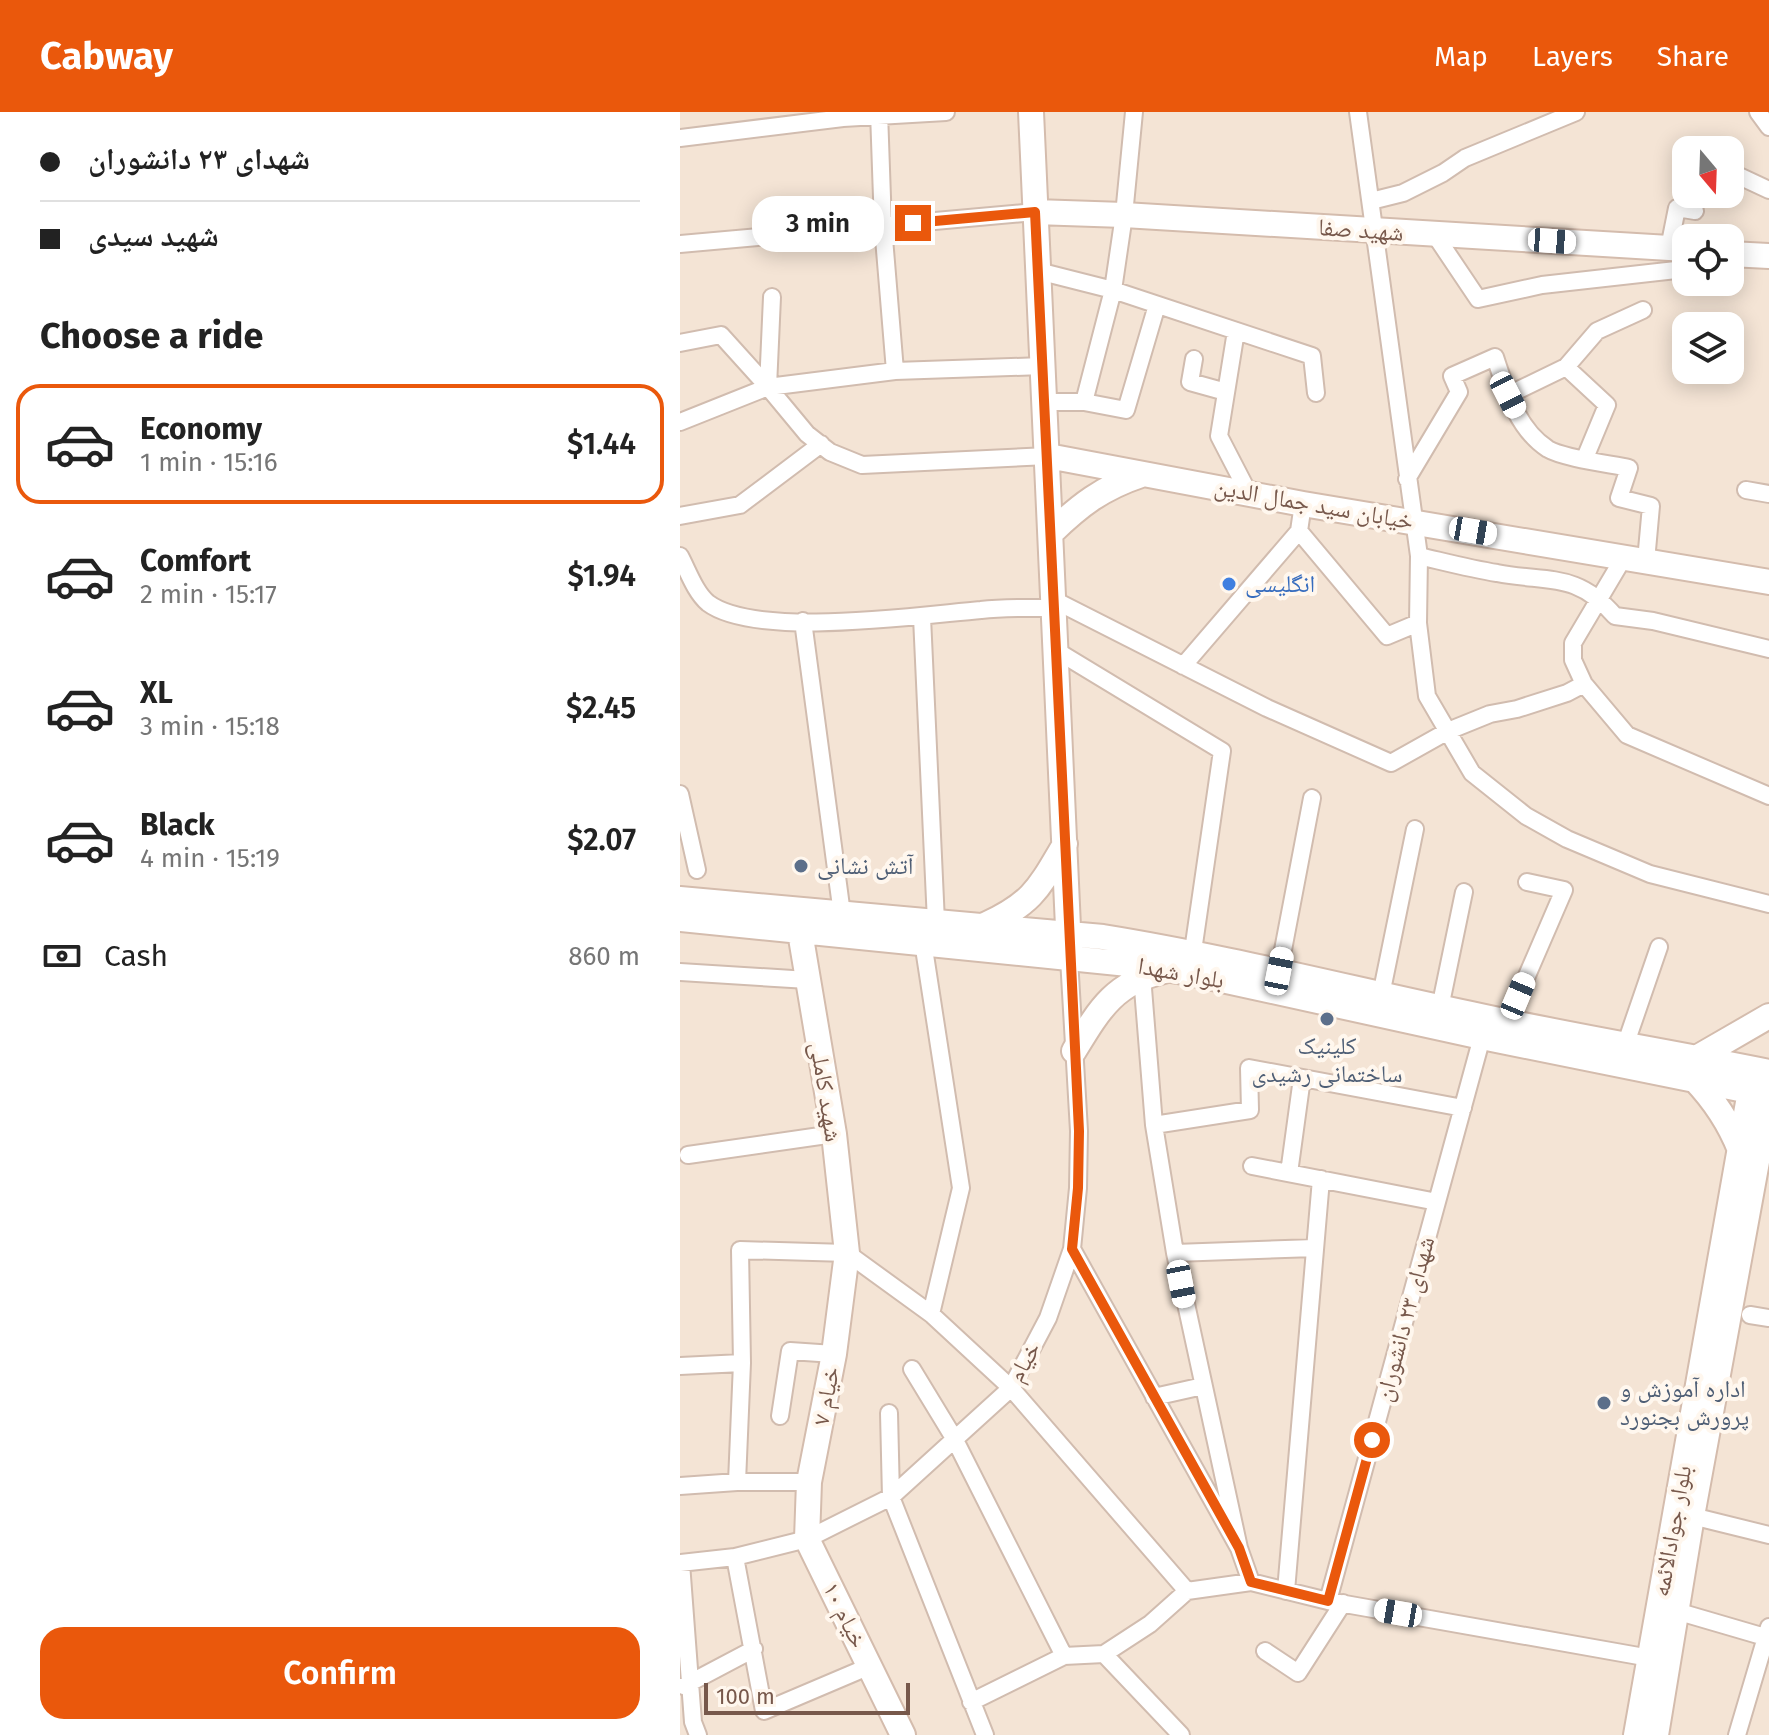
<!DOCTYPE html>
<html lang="en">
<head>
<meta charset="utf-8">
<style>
  body { margin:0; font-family:"Fira Sans","Noto Naskh Arabic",sans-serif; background:#f2f2f2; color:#222; height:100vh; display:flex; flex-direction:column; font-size:30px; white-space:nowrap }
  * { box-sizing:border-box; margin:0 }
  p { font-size:26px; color:#767676 }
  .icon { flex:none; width:44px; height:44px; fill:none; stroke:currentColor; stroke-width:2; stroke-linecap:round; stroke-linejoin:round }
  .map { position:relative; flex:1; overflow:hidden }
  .side { display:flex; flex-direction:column; background:#fff; width:680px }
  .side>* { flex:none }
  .guide { display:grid; align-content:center; height:176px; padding:0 40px; background:#fff }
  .needle { width:52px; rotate:161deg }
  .buttons { position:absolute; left:992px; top:24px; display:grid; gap:16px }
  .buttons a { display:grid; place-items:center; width:72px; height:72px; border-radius:16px; background:#fff; box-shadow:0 4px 20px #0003; font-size:40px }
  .scale { position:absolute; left:24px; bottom:20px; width:206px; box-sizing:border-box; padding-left:8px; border:4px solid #77584b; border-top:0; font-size:22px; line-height:28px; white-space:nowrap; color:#77584b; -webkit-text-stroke:6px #fff7ee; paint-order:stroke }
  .end { position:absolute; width:36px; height:36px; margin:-18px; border:10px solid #ea580c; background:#fff; box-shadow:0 0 0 4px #fff }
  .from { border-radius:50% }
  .bubble { position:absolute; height:56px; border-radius:24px; background:#fff; box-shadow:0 4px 20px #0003; font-size:26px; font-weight:600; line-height:56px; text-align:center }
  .car { position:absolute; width:24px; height:48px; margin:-24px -12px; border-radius:10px; box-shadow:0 0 6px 2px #0007; background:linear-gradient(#fff 24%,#345 0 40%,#fff 0 76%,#345 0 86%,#fff 0) }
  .guide b { display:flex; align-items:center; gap:28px; height:76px; font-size:30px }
  .guide b+b { border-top:2px solid #e0e0e0 }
  .guide i { width:20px; height:20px; background:#222 }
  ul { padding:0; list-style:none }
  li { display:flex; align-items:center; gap:24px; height:120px; margin:0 16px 12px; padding:0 24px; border:4px solid transparent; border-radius:24px }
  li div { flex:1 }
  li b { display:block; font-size:30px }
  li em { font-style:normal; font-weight:600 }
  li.on { border-color:#ea580c }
  li>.icon { width:72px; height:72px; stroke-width:1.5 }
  h2 { padding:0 40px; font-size:36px; line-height:96px }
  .pay { display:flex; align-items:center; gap:20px; height:88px; padding:0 40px; font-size:30px }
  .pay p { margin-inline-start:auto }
  .button { display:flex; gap:16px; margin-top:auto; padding:16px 40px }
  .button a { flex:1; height:92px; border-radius:24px; background:#ea580c; color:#fff; font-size:32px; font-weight:600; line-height:92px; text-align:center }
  header { display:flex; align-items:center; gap:48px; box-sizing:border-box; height:112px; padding:0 40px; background:#ea580c; color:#fff }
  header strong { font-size:38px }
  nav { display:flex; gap:44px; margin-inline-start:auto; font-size:28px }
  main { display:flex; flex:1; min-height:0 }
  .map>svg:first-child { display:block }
</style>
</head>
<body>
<header>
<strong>Cabway</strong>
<nav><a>Map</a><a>Layers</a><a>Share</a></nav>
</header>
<main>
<section class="side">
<div class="guide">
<b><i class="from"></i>شهدای ۲۳ دانشوران</b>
<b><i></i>شهید سیدی</b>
</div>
<h2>Choose a ride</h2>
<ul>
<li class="on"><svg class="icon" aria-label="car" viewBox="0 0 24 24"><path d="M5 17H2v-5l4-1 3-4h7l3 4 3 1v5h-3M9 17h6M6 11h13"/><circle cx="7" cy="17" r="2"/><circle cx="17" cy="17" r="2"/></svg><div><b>Economy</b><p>1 min · 15:16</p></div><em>$1.44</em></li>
<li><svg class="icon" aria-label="car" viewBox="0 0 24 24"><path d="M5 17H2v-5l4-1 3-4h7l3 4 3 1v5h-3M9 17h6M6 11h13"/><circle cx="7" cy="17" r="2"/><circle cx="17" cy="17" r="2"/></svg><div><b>Comfort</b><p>2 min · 15:17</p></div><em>$1.94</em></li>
<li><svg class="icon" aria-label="car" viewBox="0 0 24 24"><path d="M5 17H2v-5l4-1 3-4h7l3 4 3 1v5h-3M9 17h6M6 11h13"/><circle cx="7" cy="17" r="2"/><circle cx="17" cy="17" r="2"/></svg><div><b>XL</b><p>3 min · 15:18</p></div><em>$2.45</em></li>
<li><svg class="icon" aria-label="car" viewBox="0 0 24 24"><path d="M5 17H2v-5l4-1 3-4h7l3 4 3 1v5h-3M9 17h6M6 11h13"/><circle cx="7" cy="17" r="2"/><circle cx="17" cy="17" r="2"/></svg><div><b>Black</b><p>4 min · 15:19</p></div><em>$2.07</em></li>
</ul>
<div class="pay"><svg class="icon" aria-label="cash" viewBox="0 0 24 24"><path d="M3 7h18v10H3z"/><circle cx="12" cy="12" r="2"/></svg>Cash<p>860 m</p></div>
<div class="button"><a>Confirm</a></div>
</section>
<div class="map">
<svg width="1089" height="1623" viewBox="0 0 1089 1623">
  <rect width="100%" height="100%" fill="#fdf3e7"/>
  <path fill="#f4e4d5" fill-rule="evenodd" d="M0 0H1089V1623H0ZM1006 38H1050V82H1006ZM1006 126H1050V170H1006ZM1006 214H1050V258H1006Z"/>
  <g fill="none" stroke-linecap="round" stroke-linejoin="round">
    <g stroke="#d1bcaf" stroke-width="20">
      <path id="street" d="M199 0 203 114 215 259
        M678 0 739 444 738 511 747 584 792 661 846 704 887 727 970 762 1089 792
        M1078 0 1089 15
        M0 26 163 6 266 0
        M1059 64 1089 78
        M691 89 723 81 763 61 785 46 896 0
        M755 123 798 187 862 173 1005 157 1006 151
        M0 132 355 100
        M989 136 997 96 1015 99
        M358 159 433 178 632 244 636 281
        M92 185 88 275 127 322 150 340 182 353 368 344
        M556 219 539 324 569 382
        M0 231 41 223 88 275
        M514 247 510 270 546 280
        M886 255 927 293 905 346
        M828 283 886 255 917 219 963 198
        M364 290H404L433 178 444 103 454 0
        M404 290 446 298 477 193
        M0 310 88 275 215 259 363 254
        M727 367 779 280 772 264 815 245C826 278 837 317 868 337 883 346 930 352 949 356L939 386 971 394 966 449
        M1066 378 1089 382
        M623 392 619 419 707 524 738 511
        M0 404 60 393 141 332
        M0 444C8 459 15 480 28 491 76 527 241 503 301 498 325 495 350 496 374 496
        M739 444C765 450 791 457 817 461 868 471 896 459 935 504L973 509 1089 537
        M944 445 893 531V548L904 572 947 623 1089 684
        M374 488 587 596 711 651 768 619 810 602 837 597 887 581 904 572
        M242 505 256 810
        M123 509 162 802
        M377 539 542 639 513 839
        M503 554 619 419
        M0 682 17 758
        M243 830 281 1076 251 1202
        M599 859 632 686
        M0 860 128 868
        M462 864 474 1013 495 1141 559 1436
        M701 883 735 717
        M760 896 784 780
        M827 910 884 778 847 770
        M946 931 979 835
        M474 1013 570 998 569 956 783 996
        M8 1043 154 1022
        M572 1054 757 1090
        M609 1061 622 966
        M392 1137 559 1436 571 1470
        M495 1141 635 1136
        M1070 1203 1089 1206
        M0 1254 62 1251
        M232 1257 274 1326 384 1544
        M474 1285 523 1274
        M209 1301 211 1385 305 1623
        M100 1304 110 1239 154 1242
        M57 1370 62 1251 60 1138 167 1141 251 1202 331 1276 507 1479
        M0 1374 57 1370H129
        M1012 1404 1089 1423
        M55 1445 84 1599 190 1554
        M0 1451 55 1445 127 1427 211 1385 331 1276 368 1206 392 1137 398 1076 399 1019 389 846
        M1 1451 13 1610 18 1623
        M606 1479 641 1067
        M648 1489 802 925
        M996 1499 1085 1525
        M585 1539 618 1561 663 1491
        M424 1542 501 1623
        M4 1574 74 1537
        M291 1590 384 1544 424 1542 470 1512 507 1479 571 1470 648 1489 970 1546
        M1057 1623 1089 1515"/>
    </g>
    <g stroke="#d4bcad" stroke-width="28">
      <path id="secondary" d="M351 0 389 837
        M355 100 444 103 1006 137
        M1050 142 1089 144
        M368 344 623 392 1089 470
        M371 421C400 393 422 376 461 363
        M0 787 423 825C547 845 668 876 791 902 890 924 990 940 1089 960
        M0 807 458 853 510 861 802 925 1089 983
        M305 813C353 791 359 776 385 732
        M120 820 154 1022 167 1141 154 1242 129 1370 127 1427 223 1623
        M394 939C419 898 434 871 484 859
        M1018 945 1089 904
        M1014 967C1035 989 1049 1010 1060 1038
        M956 1623 1070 979 1080 968
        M976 1623 1012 1404 1089 984"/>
    </g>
    <use href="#street" stroke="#fff" stroke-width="16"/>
    <use href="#secondary" stroke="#fff" stroke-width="24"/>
  </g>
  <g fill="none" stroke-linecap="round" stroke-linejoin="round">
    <path stroke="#ea580c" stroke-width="10" d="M233 111 355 100 399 1019 398 1076 392 1137 559 1436 571 1470 648 1489 692 1328"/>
  </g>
  <circle fill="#3f7fe0" stroke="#fff7ee" stroke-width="3" cx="549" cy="472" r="8"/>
  <g fill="#5c6f8a" stroke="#fff7ee" stroke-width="3">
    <circle cx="121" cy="754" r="8"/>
    <circle cx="647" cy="907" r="8"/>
    <circle cx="924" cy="1291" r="8"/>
  </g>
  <g text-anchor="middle" stroke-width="8" stroke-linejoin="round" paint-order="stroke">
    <g font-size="24" fill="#77584b" stroke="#fff7ee">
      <text transform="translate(681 118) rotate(4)" y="8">شهید صفا</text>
      <text transform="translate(634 392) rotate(10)" y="8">خیابان سید جمال الدین</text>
      <text transform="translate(501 861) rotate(10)" y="8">بلوار شهدا</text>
      <text transform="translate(146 980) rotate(81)" y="8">شهید کاملی</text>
      <text transform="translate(725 1207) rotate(-75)" y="8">شهدای ۲۳ دانشوران</text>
      <text transform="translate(344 1250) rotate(-61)" y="8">خیام</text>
      <text transform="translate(146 1284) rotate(-79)" y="8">خیام ۷</text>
      <text transform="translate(992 1419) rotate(-80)" y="8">بلوار جوادالائمه</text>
      <text transform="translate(165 1503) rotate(64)" y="8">خیام ۱۰</text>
    </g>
    <g font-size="24" fill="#366cbe" stroke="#fff7ee" text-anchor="start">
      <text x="565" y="480">انگلیسی</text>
    </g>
    <g font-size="24" fill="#4e5e75" stroke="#fff7ee" text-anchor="start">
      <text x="137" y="762">آتش نشانی</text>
      <text x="647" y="942" text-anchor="middle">کلینیک<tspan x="647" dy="28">ساختمانی رشیدی</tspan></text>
      <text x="940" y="1285">اداره آموزش و<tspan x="940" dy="28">پرورش بجنورد</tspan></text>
    </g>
  </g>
</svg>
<div class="buttons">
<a><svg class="needle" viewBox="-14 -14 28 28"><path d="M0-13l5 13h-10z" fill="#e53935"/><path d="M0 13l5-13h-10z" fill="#767676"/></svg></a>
<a><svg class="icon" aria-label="locate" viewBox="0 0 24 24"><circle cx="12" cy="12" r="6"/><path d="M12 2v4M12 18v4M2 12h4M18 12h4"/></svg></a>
<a><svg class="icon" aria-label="layers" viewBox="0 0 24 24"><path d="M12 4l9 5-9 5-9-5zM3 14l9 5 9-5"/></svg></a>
</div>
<div class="scale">100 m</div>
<i class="end from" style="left:692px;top:1328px"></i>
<i class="end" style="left:233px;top:111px"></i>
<div class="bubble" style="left:72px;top:84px;width:132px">3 min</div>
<i class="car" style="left:872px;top:129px;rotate:94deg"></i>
<i class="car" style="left:828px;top:283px;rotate:153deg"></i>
<i class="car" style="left:793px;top:419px;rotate:100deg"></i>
<i class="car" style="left:599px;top:859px;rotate:11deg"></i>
<i class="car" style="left:838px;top:884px;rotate:23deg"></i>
<i class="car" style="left:501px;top:1172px;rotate:169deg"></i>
<i class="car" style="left:718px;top:1501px;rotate:280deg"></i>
</div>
</main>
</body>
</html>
